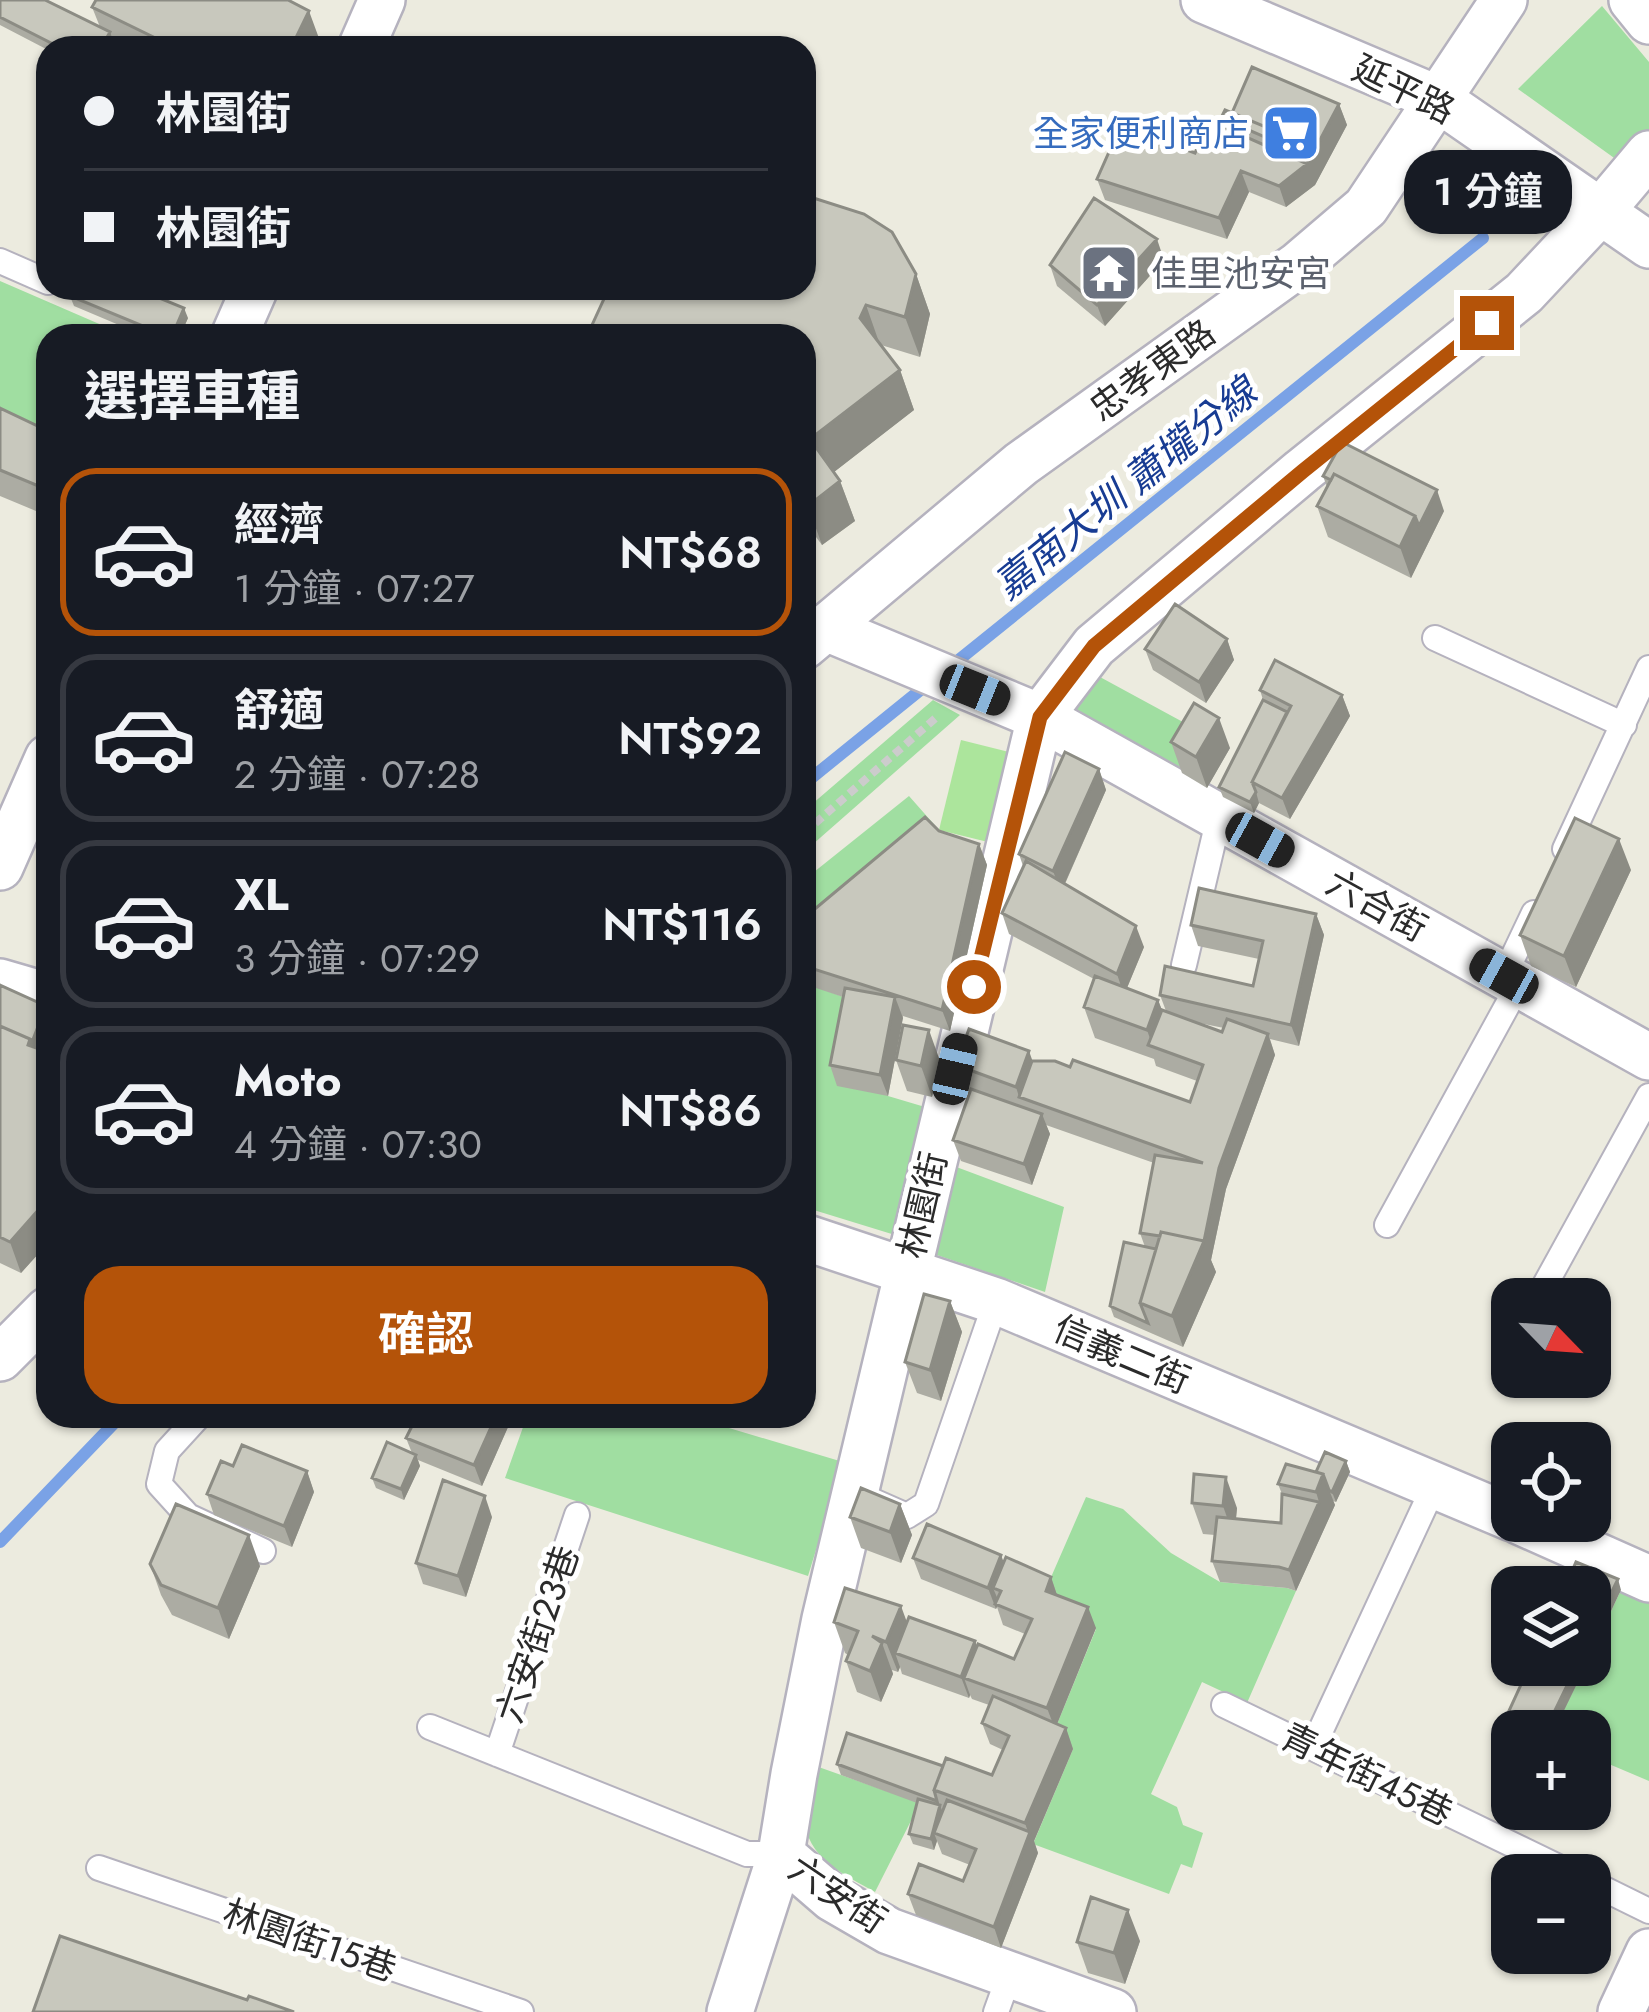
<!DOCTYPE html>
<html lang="zh-TW">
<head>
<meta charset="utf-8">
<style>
  body { margin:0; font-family:Jost,"Noto Sans TC",sans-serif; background:#242831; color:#f1f3f6; height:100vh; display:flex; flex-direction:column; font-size:45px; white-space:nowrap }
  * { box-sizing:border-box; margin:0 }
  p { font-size:39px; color:#9ea1a6 }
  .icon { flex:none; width:66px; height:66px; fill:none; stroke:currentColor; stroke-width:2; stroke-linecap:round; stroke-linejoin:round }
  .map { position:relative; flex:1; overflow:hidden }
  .details { position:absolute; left:36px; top:324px; width:780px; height:1104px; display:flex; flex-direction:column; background:#171b24; border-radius:36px; box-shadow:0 3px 9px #0004 }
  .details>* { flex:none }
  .guide { position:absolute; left:36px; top:36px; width:780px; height:264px; border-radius:36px; box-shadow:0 3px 9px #0004; display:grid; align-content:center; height:264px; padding:0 48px; background:#171b24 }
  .needle { width:78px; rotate:115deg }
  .fabs { position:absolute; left:1491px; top:1278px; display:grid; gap:24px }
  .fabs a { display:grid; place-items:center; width:120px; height:120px; border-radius:24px; background:#171b24; box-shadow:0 3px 9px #0004; font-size:60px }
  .end { position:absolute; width:54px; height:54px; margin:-27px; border:15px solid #b45309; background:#fff; box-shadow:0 0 0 6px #fff }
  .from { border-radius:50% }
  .bubble { position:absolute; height:84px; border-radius:36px; background:#171b24; box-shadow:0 3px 9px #0004; font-size:39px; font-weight:600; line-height:84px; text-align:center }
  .car { position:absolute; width:36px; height:72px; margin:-36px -18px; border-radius:15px; box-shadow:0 0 9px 3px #0007; background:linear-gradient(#222 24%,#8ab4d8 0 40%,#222 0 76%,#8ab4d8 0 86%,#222 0) }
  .guide b { display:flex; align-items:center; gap:42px; height:114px; font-size:45px }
  .guide b+b { border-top:3px solid #363941 }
  .guide i { width:30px; height:30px; background:#f1f3f6 }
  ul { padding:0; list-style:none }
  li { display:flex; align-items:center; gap:36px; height:168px; margin:0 24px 18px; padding:0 24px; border:6px solid #363941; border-radius:36px }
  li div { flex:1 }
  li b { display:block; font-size:45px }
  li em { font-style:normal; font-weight:600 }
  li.on { border-color:#b45309 }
  li>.icon { width:108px; height:108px; stroke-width:1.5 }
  h2 { padding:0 48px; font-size:54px; line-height:144px }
  .action { display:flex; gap:24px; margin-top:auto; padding:24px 48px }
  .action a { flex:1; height:138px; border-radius:36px; background:#b45309; color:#fff; font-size:48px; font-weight:600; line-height:138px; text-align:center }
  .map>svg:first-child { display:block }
</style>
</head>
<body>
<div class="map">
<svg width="1649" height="2012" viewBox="0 0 1649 2012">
  <rect width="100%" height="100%" fill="#ecebdf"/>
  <path fill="#a0dea1" d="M1602 6 1649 62V183L1518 89Z
    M0 281 127 336H48V456L0 433Z
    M1100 677 1205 734 1181 774 1069 714Z
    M933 700 960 715 804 852V811Z
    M909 796 939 830 804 946V880Z
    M804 982 854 1001 888 1096 925 1107 895 1235 804 1207Z
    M951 1165 1064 1207 1045 1292 931 1253Z
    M527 1416H689L843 1462 808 1576 505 1478Z
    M1086 1497 1123 1509 1171 1553 1220 1582 1287 1588 1296 1591 1247 1703 1202 1682 1151 1794 1177 1807 1183 1825 1203 1833 1192 1868 1181 1864 1169 1894 1033 1844 1073 1749 1055 1729 1096 1629 1045 1591Z
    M1621 1590 1649 1601V1781L1590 1756V1731H1554L1585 1665H1590V1656Z
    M813 1765 920 1803 875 1892C844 1875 803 1856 805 1815 806 1798 810 1781 813 1765Z"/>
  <path fill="#ace59c" d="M961 740 1013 753 992 843 939 830Z"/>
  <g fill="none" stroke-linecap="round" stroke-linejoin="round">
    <path stroke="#7aa2e6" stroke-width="12" d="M950 667 1483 238
      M804 784 929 683
      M0 1542 121 1416"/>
    <g stroke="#b5b2be" stroke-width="28">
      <path id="lane" d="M0 261 48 282
        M1435 638 1624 725
        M1565 849 1649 668
        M1184 965 1219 817
        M1504 976 1534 913
        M1387 1225 1519 984
        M1541 1292 1649 1096
        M199 1416 167 1451 159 1484 188 1516 263 1551
        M873 1501 907 1516 926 1504 996 1301
        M1224 1705 1575 1875
        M430 1727 747 1854H781
        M1313 1747 1435 1484
        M497 1754 577 1515
        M99 1868 521 2012
        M1590 1882 1649 1911
        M996 2012 1009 1976"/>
    </g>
    <g stroke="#b5b2be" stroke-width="50">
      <path id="street" d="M1204 0 1438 99 1649 245
        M1632 0 1649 21
        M361 48 382 0
        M234 336 255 288
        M826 628 1040 717 1649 1057
        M804 646 1021 464 1298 265 1366 207 1504 0
        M0 867 48 758
        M0 982 48 996
        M804 1237 996 1301 1512 1518
        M0 1358 48 1310
        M1519 1521 1649 1579
        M781 1854 832 1898 889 1931 1113 2012
        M730 2012 781 1854 794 1774 825 1619 1040 717 1094 646 1302 471 1524 293 1601 211 1649 154
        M1621 2012 1649 1952"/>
    </g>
    <path stroke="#ccc" stroke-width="8" stroke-dasharray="9 6" stroke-linecap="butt" d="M804 833 938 716"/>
    <use href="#lane" stroke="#fff" stroke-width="24"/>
    <use href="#street" stroke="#fff" stroke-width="45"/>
  </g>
  <path fill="#acaca3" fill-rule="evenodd" d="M0 0 100 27 92 7 320 41 317 48H125L113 42 111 48H48V50L0 25Z
    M1339 104 1347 125 1315 185 1286 207 1249 192 1227 239 1105 200 1097 179 1195 153 1225 128 1221 118 1232 113Z
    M1164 260 1105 326 1057 286 1050 265Z
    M916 274 930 314 920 357 881 345 900 370 914 410 834 472 840 481 855 521 822 545 804 521V336Z
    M70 296 188 318 180 336H145L74 306Z
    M0 408 48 431V516L0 496Z
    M1323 476 1444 511 1411 578 1328 537 1317 506 1327 487Z
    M1227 639 1234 660 1206 703 1153 670 1145 649Z
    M1260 690 1342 695 1350 716 1290 819 1259 803 1254 813 1223 797 1219 787 1263 700Z
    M1171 742 1230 748 1207 788 1182 773Z
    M1099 769 1106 790 1065 884 1144 947 1127 988 1158 1000 1162 1010 1166 1011 1160 995 1253 986 1259 959 1198 946 1191 925 1316 914 1324 935 1299 1046 1270 1039 1275 1055 1226 1189 1211 1260 1216 1272 1183 1347 1114 1317 1110 1306 1145 1247 1140 1233 1154 1163 1046 1125 1050 1134 1032 1185 961 1161 953 1140 969 1096 956 1065 1032 1061 1070 1067 1190 1102 1197 1081 1156 1066 1154 1059 1095 1038 1084 1007 1094 979 1009 934 1002 913 1023 866 1019 854ZM1194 1022 1224 1028 1222 1032Z
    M939 831 979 844 987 865 950 1031 903 1016 888 1096 837 1086 830 1065 843 997 810 986 804 982V918Z
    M1631 870 1576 987 1531 966 1520 935Z
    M0 985 44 1051 48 1052V1243L21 1273 0 1263Z
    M896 1060 940 1061 932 1097 907 1091Z
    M950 1301 962 1332 941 1401 917 1393 905 1362Z
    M417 1416H527L524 1422 512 1418 482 1486 418 1460 420 1466 404 1500 376 1488 372 1478 412 1453 406 1438Z
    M1346 1461 1350 1472 1336 1502 1333 1501 1335 1505 1296 1591 1287 1588 1220 1582 1212 1561 1215 1535 1203 1534 1192 1503 1237 1508 1236 1519 1281 1523 1282 1494 1278 1484Z
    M233 1466 307 1471 314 1492 292 1547 214 1515 207 1494Z
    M900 1504 912 1535 901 1563 861 1548 850 1517Z
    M492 1517 466 1597 423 1584 416 1563Z
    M913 1558 1004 1562 1051 1577 1057 1595 1096 1628 1057 1724 1066 1728 1073 1749 1034 1841 1038 1853 1001 1948 916 1915 908 1894 963 1881 970 1865 942 1854 937 1841 934 1850 913 1844 909 1834 917 1803 841 1775 837 1764 943 1766 992 1775 1003 1750 990 1744 982 1723 989 1705 972 1699 970 1695 969 1698 902 1674 900 1667 898 1672 892 1670 893 1674 881 1702 857 1692 846 1661 848 1655 845 1653 834 1622 907 1621 1014 1659 1025 1634 1003 1625 997 1607 996 1609 921 1579Z
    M150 1564 260 1566 229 1639 172 1615 161 1595Z
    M1530 1665H1586L1554 1731H1529L1512 1724 1508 1713Z
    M1140 1941 1125 1984 1088 1973 1077 1942Z"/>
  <path fill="#8c8c84" d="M309 11 320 41 317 48H291Z
    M110 32 114 43 111 48H101Z
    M1339 104 1347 125 1315 185 1286 207 1279 186 1307 164 1304 154Z
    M1241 171 1249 192 1227 239 1219 218Z
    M1157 239 1164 260 1105 326 1097 305Z
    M916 274 930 314 920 357 905 317Z
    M866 305 880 345 860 318Z
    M184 308 188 318 180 336H172Z
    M900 370 914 410 825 479 810 439Z
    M840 481 855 521 822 545 808 506Z
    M1437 490 1444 511 1411 578 1400 547 1415 516Z
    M1227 639 1234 660 1206 703 1199 682Z
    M1342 695 1350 716 1290 819 1282 798Z
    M1219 718 1230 748 1207 788 1196 757Z
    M1099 769 1106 790 1061 892 1053 871Z
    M1256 792 1259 803 1254 813 1250 802Z
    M1619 839 1631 870 1576 987 1564 956Z
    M979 844 987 865 950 1031 942 1010Z
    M1316 914 1324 935 1299 1046 1291 1025Z
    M1136 926 1144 947 1124 995 1117 974Z
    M895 997 903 1018 888 1096 880 1075Z
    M1158 1000 1170 1031 1153 1047 1147 1030Z
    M46 1006 48 1012V1040L39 1063 28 1045Z
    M929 1030 940 1061 932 1097 921 1066Z
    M1268 1034 1275 1055 1226 1189 1211 1260 1216 1272 1183 1347 1172 1316 1219 1168Z
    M1029 1051 1040 1082 1019 1097 1016 1087Z
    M1042 1114 1050 1134 1032 1185 1024 1164Z
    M48 1199V1243L21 1273 10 1242Z
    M950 1301 962 1332 941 1401 930 1370Z
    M496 1416H511L512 1418 482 1486 474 1465Z
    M416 1455 420 1466 404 1500 401 1489Z
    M1346 1461 1350 1472 1336 1502 1332 1492Z
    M307 1471 314 1492 292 1547 284 1526Z
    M1323 1474 1335 1505 1296 1591 1289 1570 1319 1502 1316 1492Z
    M1226 1477 1237 1508 1234 1537 1223 1506Z
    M485 1496 492 1517 466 1597 458 1576Z
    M900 1504 912 1535 901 1563 890 1532Z
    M249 1535 260 1566 229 1639 218 1608Z
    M1001 1555 1009 1576 1001 1591 993 1588 999 1602 996 1609 988 1588Z
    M1051 1577 1058 1598 1046 1591Z
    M1618 1579 1621 1590 1590 1656V1637Z
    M901 1606 912 1636 895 1653 900 1667 898 1672 886 1642Z
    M1088 1607 1096 1628 1055 1729 1047 1708Z
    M975 1641 983 1662 964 1678 970 1695 969 1698 961 1677Z
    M882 1643 893 1674 881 1702 870 1671Z
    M1577 1665H1586L1554 1731H1547Z
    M1066 1728 1073 1749 1034 1841 1038 1853 1001 1948 994 1927 1029 1835 1025 1823Z
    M940 1805 944 1816 934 1833 937 1841 934 1850 931 1839Z
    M1128 1910 1140 1941 1125 1984 1114 1953Z"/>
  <path fill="#c8c8bd" stroke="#8c8c84" stroke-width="3" d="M0 0H45L110 32 101 48H61L0 17Z
    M96 0H288L309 11 291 48H176L92 7Z
    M1252 67 1339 104 1312 155 1309 145 1232 113Z
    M1225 110 1309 145 1304 154 1221 118Z
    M1210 121 1307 164 1279 186 1241 171 1219 218 1097 179 1121 125 1195 153Z
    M804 195 864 214 892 232 916 274 905 317 866 305 860 318 900 370 810 439 840 481 808 506 804 501V336H587L609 288H804Z
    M1094 198 1157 239 1097 305 1050 265Z
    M73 288H135L184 308 172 336H167L70 296Z
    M0 408 48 431V490L0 470Z
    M1342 442 1437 490 1419 526 1415 516 1334 474 1331 480 1323 476Z
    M1334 474 1415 516 1400 547 1317 506Z
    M1175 604 1227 639 1199 682 1145 649Z
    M1275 660 1342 695 1282 798 1252 782 1291 706 1260 690Z
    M1263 700 1287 712 1252 782 1256 792 1250 802 1219 787Z
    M1194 703 1219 718 1196 757 1171 742Z
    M1065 752 1099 769 1053 871 1019 854Z
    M925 817 939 831 979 844 942 1010 804 966V918Z
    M1575 818 1619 839 1564 956 1520 935Z
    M1026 861 1136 926 1117 974 1002 913Z
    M1199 888 1316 914 1291 1025 1160 995 1165 966 1253 986 1263 941 1191 925Z
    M1095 976 1158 1000 1147 1030 1084 1007Z
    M0 985 46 1006 32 1042 30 1039 0 1026Z
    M845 988 895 997 880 1075 830 1065Z
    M1162 1010 1222 1032 1227 1019 1268 1034 1219 1168 1204 1241 1161 1232 1160 1236 1140 1233 1155 1155 1203 1163 1019 1097 1032 1061H1055L1070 1067 1073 1060 1190 1102 1203 1065 1148 1045Z
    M903 1025 929 1030 921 1066 896 1060Z
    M0 1026 30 1039 28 1045 48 1052V1199L10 1242 0 1237Z
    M969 1029 1029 1051 1016 1087 956 1065Z
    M971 1089 1042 1114 1024 1164 953 1140Z
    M1161 1232 1204 1241 1172 1316 1140 1303Z
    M1124 1242 1156 1249 1140 1303 1148 1323 1110 1306Z
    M924 1294 950 1301 930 1370 905 1362Z
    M417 1416H496L474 1465 406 1438Z
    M387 1442 416 1455 401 1489 372 1478Z
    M242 1445 307 1471 284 1526 207 1494 221 1461 233 1466Z
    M1325 1452 1346 1461 1332 1492 1329 1490 1323 1474 1316 1472Z
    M1286 1464 1323 1474 1316 1492 1278 1484Z
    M1194 1474 1226 1477 1223 1506 1192 1503Z
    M443 1480 485 1496 458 1576 416 1563Z
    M861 1488 900 1504 890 1532 850 1517Z
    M1282 1494 1319 1502 1289 1570 1279 1567 1212 1561 1217 1517 1281 1523Z
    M176 1504 249 1535 218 1608 161 1585 150 1564Z
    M927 1524 1001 1555 988 1588 913 1558Z
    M1006 1557 1051 1577 1046 1591 1088 1607 1047 1708 964 1678 978 1644 1014 1659 1032 1619 995 1604 1001 1591 993 1588Z
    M1576 1562 1618 1579 1590 1637V1587H1565Z
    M845 1588 901 1606 886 1642 872 1636 882 1643 870 1671 846 1661 858 1631 834 1622Z
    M909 1617 975 1641 961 1677 895 1653Z
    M1530 1665H1577L1546 1729 1508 1713Z
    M993 1696 1066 1728 1025 1823 934 1790 946 1758 992 1775 1009 1736 982 1723Z
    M847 1733 943 1766 934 1790 937 1801 837 1764Z
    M918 1799 940 1805 931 1839 909 1834Z
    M947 1800 1030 1832 994 1927 908 1894 919 1864 963 1881 976 1849 934 1833Z
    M1091 1897 1128 1910 1114 1953 1077 1942Z
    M60 1936 247 2000 249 1996 294 2012H33Z"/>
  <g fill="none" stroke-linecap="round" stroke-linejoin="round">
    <path stroke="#b45309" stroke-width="15" d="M974 987 1040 717 1094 646 1303 471 1487 323"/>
  </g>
  <defs>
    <g id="supermarket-square" transform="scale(3)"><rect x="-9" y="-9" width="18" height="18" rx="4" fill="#3f7fe0" stroke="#fff"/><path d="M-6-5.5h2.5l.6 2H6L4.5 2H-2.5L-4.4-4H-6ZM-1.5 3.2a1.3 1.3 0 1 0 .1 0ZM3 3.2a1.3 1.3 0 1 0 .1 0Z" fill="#fff"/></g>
    <g id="temple-square" transform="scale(3)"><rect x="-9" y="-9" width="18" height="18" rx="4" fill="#6b7280" stroke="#fff"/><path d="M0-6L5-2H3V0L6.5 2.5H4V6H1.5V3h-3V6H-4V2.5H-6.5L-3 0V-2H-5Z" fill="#fff"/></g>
  </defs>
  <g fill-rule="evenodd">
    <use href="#supermarket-square" x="1291" y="133"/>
    <use href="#temple-square" x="1109" y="273"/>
  </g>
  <g text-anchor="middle" stroke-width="10" stroke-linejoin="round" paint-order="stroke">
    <g font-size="36" fill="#2b2b2b" stroke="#fff">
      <text transform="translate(1404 89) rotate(26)" y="13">延平路</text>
      <text transform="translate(1152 370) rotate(-36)" y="13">忠孝東路</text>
      <text transform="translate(1377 905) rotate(29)" y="13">六合街</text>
      <text transform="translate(922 1205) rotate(-77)" y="13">林園街</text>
      <text transform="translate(1122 1354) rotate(23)" y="13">信義二街</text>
      <text transform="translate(537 1634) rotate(-71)" y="13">六安街23巷</text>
      <text transform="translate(1367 1774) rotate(26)" y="13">青年街45巷</text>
      <text transform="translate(838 1894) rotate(34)" y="13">六安街</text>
      <text transform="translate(310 1940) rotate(19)" y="13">林園街15巷</text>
    </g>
    <g font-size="36" fill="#366cbe" stroke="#fff" text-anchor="end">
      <text x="1249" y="146">全家便利商店</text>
    </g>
    <g font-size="36" fill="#5b616d" stroke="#fff" text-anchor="start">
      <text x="1151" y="286">佳里池安宮</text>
    </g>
    <g font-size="39" font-style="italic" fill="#183c93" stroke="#fff">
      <text transform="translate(1125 488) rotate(-39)" y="14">嘉南大圳 蕭壠分線</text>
    </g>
  </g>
</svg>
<div class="fabs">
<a><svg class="needle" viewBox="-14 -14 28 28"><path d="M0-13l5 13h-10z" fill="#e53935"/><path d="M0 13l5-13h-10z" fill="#9ea1a6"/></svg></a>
<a><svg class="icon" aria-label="locate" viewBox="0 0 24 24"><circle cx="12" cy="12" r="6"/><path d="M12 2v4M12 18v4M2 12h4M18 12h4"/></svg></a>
<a><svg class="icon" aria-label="layers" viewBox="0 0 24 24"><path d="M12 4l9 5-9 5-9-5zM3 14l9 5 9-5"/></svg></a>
<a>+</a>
<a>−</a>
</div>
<i class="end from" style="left:974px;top:987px"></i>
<i class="end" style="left:1487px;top:323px"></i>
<div class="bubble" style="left:1404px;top:150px;width:168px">1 分鐘</div>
<i class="car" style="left:975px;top:690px;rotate:112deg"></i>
<i class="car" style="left:1260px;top:840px;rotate:119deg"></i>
<i class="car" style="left:1504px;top:976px;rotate:299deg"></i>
<i class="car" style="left:955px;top:1069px;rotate:13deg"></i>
<div class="guide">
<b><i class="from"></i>林園街</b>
<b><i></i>林園街</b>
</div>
<section class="details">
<h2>選擇車種</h2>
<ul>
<li class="on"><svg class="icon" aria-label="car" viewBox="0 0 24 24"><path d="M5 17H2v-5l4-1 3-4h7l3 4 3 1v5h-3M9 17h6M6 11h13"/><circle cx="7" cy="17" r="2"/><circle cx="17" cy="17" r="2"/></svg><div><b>經濟</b><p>1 分鐘 · 07:27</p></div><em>NT$68</em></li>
<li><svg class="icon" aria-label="car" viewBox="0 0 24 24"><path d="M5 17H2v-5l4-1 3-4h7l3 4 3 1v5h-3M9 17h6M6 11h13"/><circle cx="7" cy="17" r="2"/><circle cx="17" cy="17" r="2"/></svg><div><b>舒適</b><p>2 分鐘 · 07:28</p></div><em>NT$92</em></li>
<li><svg class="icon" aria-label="car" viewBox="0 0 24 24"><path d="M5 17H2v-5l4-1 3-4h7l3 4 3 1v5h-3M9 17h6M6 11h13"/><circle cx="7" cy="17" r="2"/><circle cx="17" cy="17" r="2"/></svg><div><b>XL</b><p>3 分鐘 · 07:29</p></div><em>NT$116</em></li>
<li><svg class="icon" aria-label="car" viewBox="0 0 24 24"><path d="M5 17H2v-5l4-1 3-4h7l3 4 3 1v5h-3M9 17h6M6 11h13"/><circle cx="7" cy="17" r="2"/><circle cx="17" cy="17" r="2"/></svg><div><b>Moto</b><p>4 分鐘 · 07:30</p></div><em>NT$86</em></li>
</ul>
<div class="action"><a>確認</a></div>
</section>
</div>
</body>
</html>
